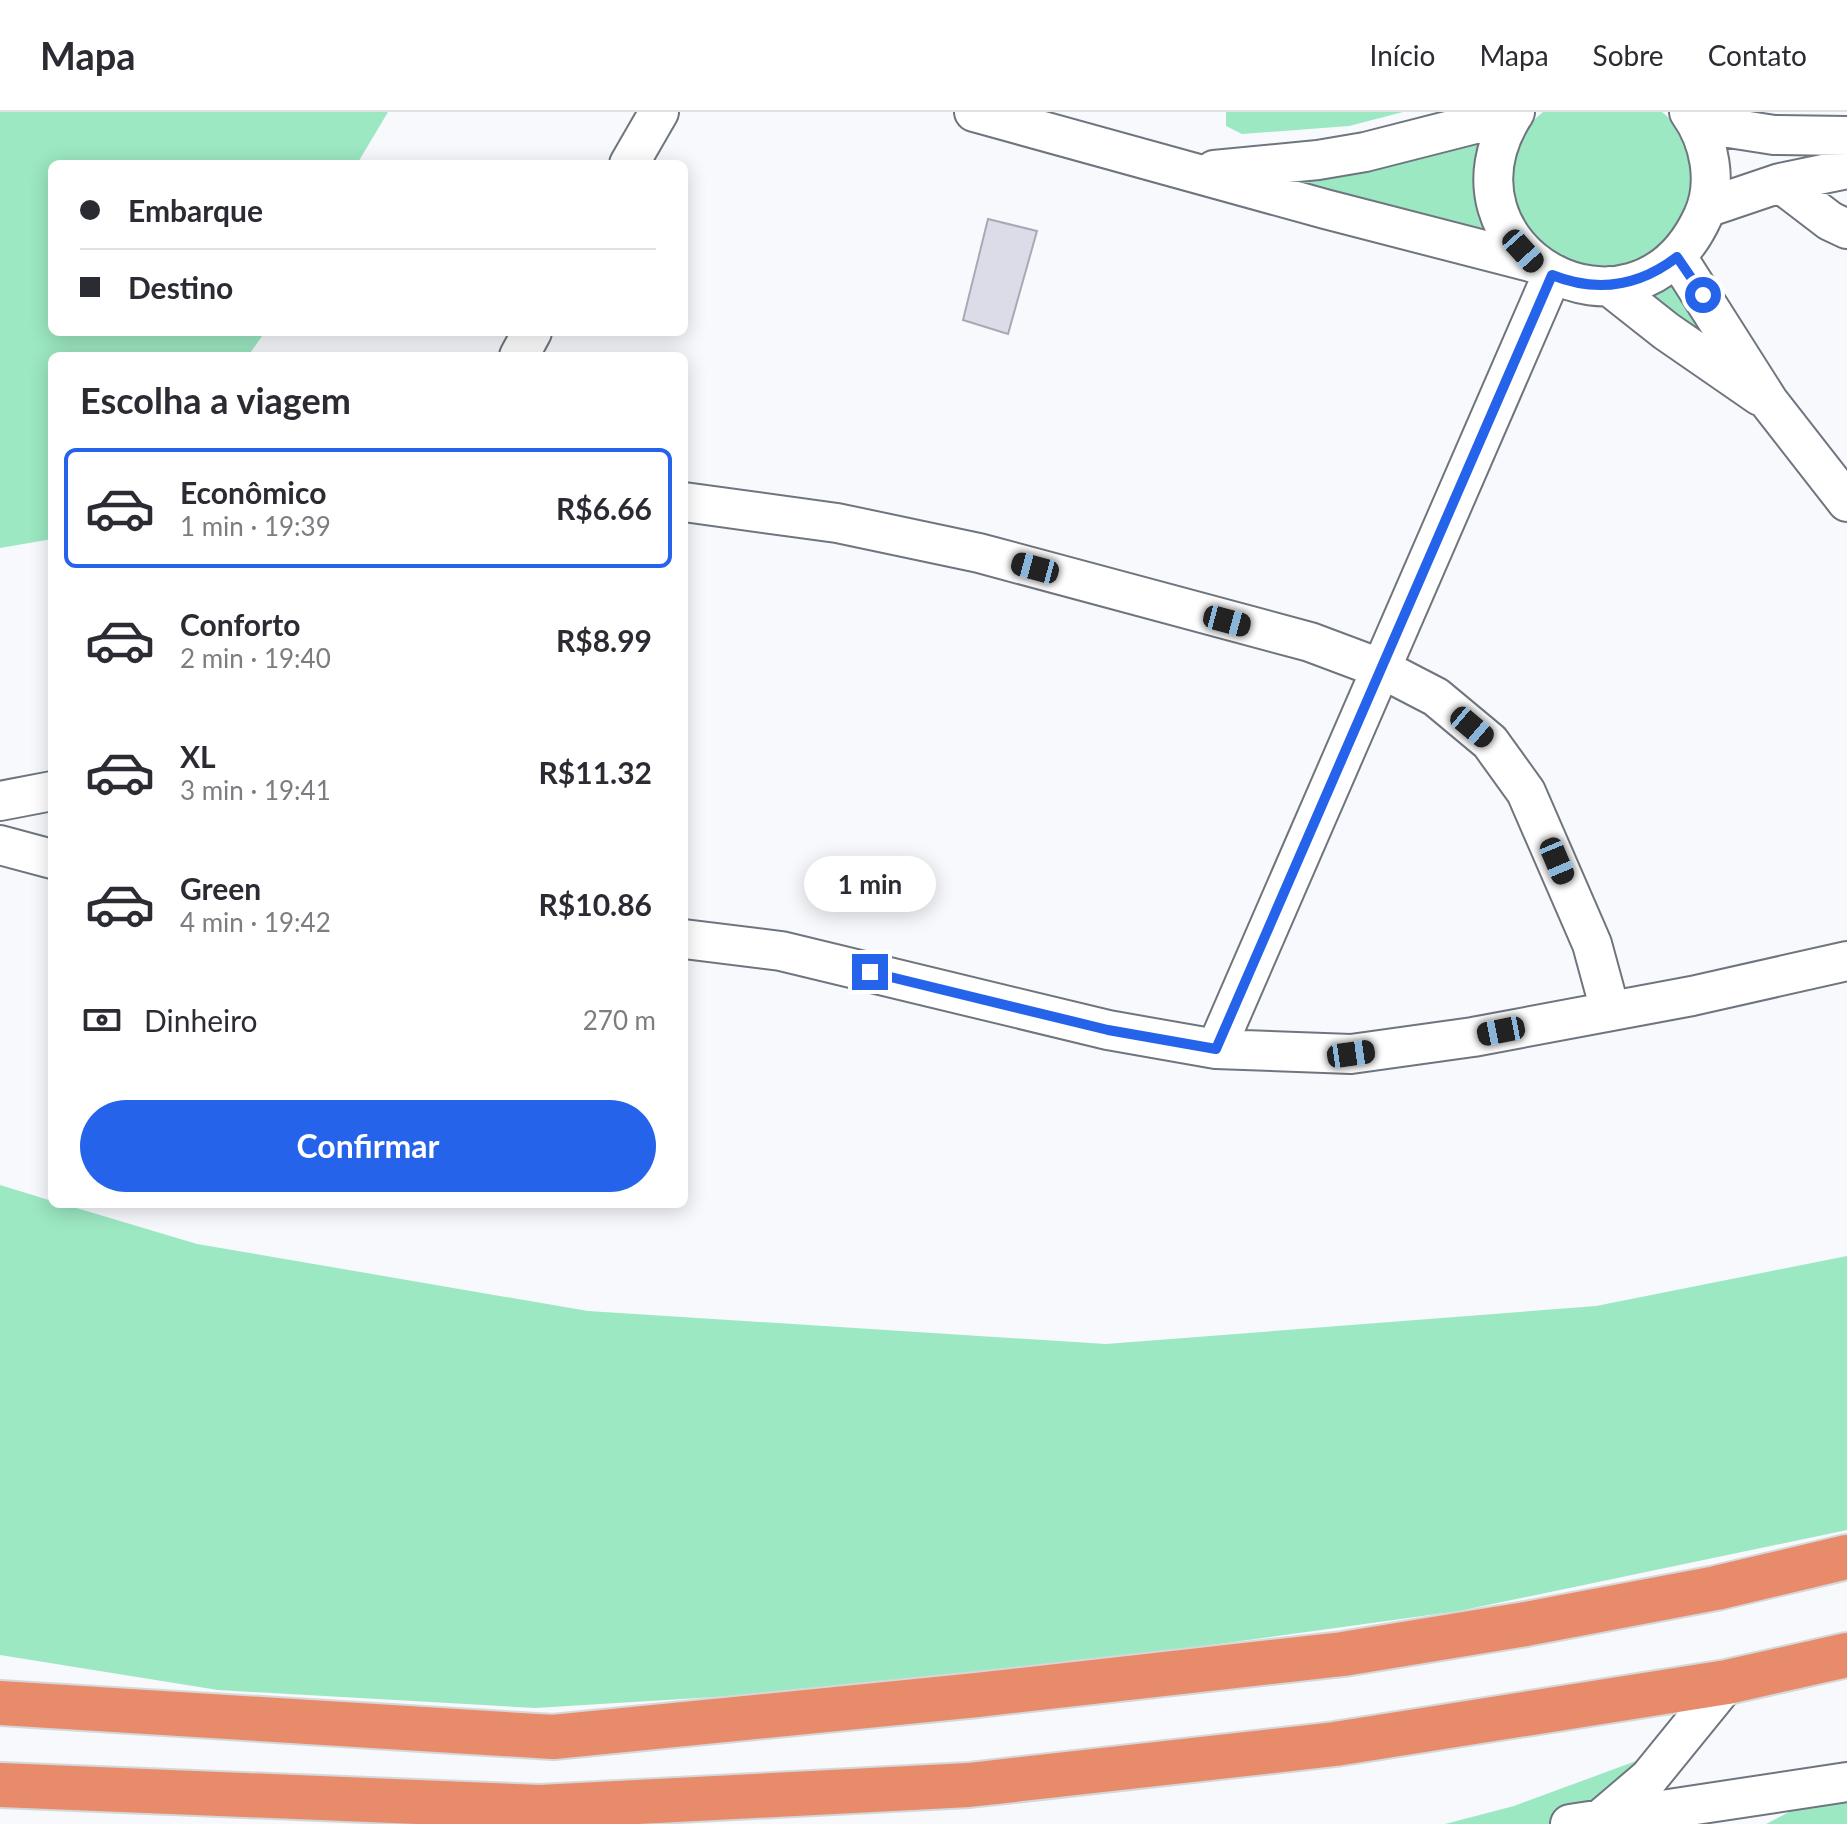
<!DOCTYPE html>
<html lang="pt">
<head>
<meta charset="utf-8">
<style>
  body { margin:0; font-family:Lato,sans-serif; background:#f7f7f7; color:#2b2b33; height:100vh; display:flex; flex-direction:column; font-size:30px; white-space:nowrap }
  * { box-sizing:border-box; margin:0 }
  p { font-size:26px; color:#7c7c81 }
  .icon { flex:none; width:44px; height:44px; fill:none; stroke:currentColor; stroke-width:2; stroke-linecap:round; stroke-linejoin:round }
  .map { position:relative; flex:1; overflow:hidden }
  .sheet { position:absolute; left:48px; top:240px; width:640px; height:856px; display:flex; flex-direction:column; background:#fff; border-radius:12px; box-shadow:0 4px 20px #0003 }
  .sheet>* { flex:none }
  .guide { position:absolute; left:48px; top:48px; width:640px; height:176px; border-radius:12px; box-shadow:0 4px 20px #0003; display:grid; align-content:center; height:176px; padding:0 32px; background:#fff }
  .end { position:absolute; width:36px; height:36px; margin:-18px; border:10px solid #2563eb; background:#fff; box-shadow:0 0 0 4px #fff }
  .from { border-radius:50% }
  .bubble { position:absolute; height:56px; border-radius:28px; background:#fff; box-shadow:0 4px 20px #0003; font-size:26px; font-weight:700; line-height:56px; text-align:center }
  .car { position:absolute; width:24px; height:48px; margin:-24px -12px; border-radius:10px; box-shadow:0 0 6px 2px #0007; background:linear-gradient(#222 24%,#8ab4d8 0 40%,#222 0 76%,#8ab4d8 0 86%,#222 0) }
  .guide b { display:flex; align-items:center; gap:28px; height:76px; font-size:30px }
  .guide b+b { border-top:2px solid #e1e1e2 }
  .guide i { width:20px; height:20px; background:#2b2b33 }
  ul { padding:0; list-style:none }
  li { display:flex; align-items:center; gap:24px; height:120px; margin:0 16px 12px; padding:0 16px; border:4px solid transparent; border-radius:12px }
  li div { flex:1 }
  li b { display:block; font-size:30px }
  li em { font-style:normal; font-weight:700 }
  li.current { border-color:#2563eb }
  li>.icon { width:72px; height:72px; stroke-width:1.5 }
  h2 { padding:0 32px; font-size:36px; line-height:96px }
  .pay { display:flex; align-items:center; gap:20px; height:88px; padding:0 32px; font-size:30px }
  .pay p { margin-inline-start:auto }
  .primary-button { display:flex; gap:16px; margin-top:auto; padding:16px 32px }
  .primary-button a { flex:1; height:92px; border-radius:48px; background:#2563eb; color:#fff; font-size:32px; font-weight:700; line-height:92px; text-align:center }
  header { display:flex; align-items:center; gap:48px; box-sizing:border-box; height:112px; padding:0 40px; background:#fff; border-bottom:2px solid #e1e1e2 }
  header strong { font-size:38px }
  nav { display:flex; gap:44px; margin-inline-start:auto; font-size:28px }
  .map>svg:first-child { display:block }
</style>
</head>
<body>
<header>
<strong>Mapa</strong>
<nav><a>Início</a><a>Mapa</a><a>Sobre</a><a>Contato</a></nav>
</header>
<div class="map">
<svg width="1847" height="1712" viewBox="0 0 1847 1712">
  <rect width="100%" height="100%" fill="#f7f9fd"/>
  <path fill="#9ce8c3" d="M0 0H388L357 52H52V220H265L248 244H52V427L0 436Z
    M1226 0H1403L1349 14 1242 22 1226 14Z
    M1543 0H1662C1687 20 1691 46 1691 77 1691 98 1676 121 1660 134 1562 213 1457 68 1543 0Z
    M1498 15 1516 139 1213 65Z
    M1675 156 1728 240 1625 180Z
    M0 1073 52 1089V1092H63L197 1132 588 1199 1106 1232 1596 1194 1847 1144V1418L1459 1499 927 1572 535 1596 218 1578 0 1543Z
    M1636 1649 1650 1666 1705 1712H1445L1514 1694Z
    M1847 1670V1712H1766Z"/>
  <path fill="#dbdce7" stroke="#a8a9b4" stroke-width="2" d="M988 107 1037 119 1008 222 963 208Z"/>
  <g fill="none" stroke-linecap="round" stroke-linejoin="round">
    <g stroke="#6f757e" stroke-width="42">
      <path id="minor" d="M974 0 1325 97 1534 151
        M1515 0C1426 138 1635 254 1703 104 1718 71 1710 29 1689 0
        M1697 11 1774 23 1847 24
        M629 52 659 0
        M1214 58 1318 48 1365 40 1514 2
        M1780 71 1830 109 1847 117
        M1706 96 1780 71 1847 57
        M1677 145 1769 290 1847 390
        M1609 174 1666 219 1760 284
        M519 244 532 220
        M684 390 837 411 979 441 1310 530 1382 557 1436 585 1490 630 1526 680 1592 832 1610 898
        M0 689 52 679
        M0 733 52 747
        M684 827 781 839 1108 918 1216 937 1351 942 1473 925 1692 884 1847 849
        M1216 937 1552 163
        M1602 1706 1649 1666 1727 1570
        M1570 1712 1847 1670"/>
    </g>
    <g stroke="#d6d7d8" stroke-width="48">
      <path id="highway" d="M0 1591 553 1625 977 1583 1343 1542 1526 1512 1716 1476 1847 1445
        M0 1673 540 1695 969 1673 1335 1632 1727 1570 1847 1543"/>
    </g>
    <use href="#minor" stroke="#fff" stroke-width="38"/>
    <use href="#highway" stroke="#e78b6a" stroke-width="44"/>
  </g>
  <g fill="none" stroke-linecap="round" stroke-linejoin="round">
    <path stroke="#2563eb" stroke-width="10" d="M870 860 1108 918 1216 937 1552 163C1597 181 1638 175 1677 145L1703 183"/>
  </g>
</svg>
<i class="end from" style="left:1703px;top:183px"></i>
<i class="end" style="left:870px;top:860px"></i>
<div class="bubble" style="left:804px;top:744px;width:132px">1 min</div>
<i class="car" style="left:1523px;top:139px;rotate:138deg"></i>
<i class="car" style="left:1035px;top:456px;rotate:285deg"></i>
<i class="car" style="left:1227px;top:509px;rotate:105deg"></i>
<i class="car" style="left:1472px;top:615px;rotate:130deg"></i>
<i class="car" style="left:1557px;top:749px;rotate:157deg"></i>
<i class="car" style="left:1501px;top:919px;rotate:259deg"></i>
<i class="car" style="left:1351px;top:942px;rotate:82deg"></i>
<div class="guide">
<b><i class="from"></i>Embarque</b>
<b><i></i>Destino</b>
</div>
<section class="sheet">
<h2>Escolha a viagem</h2>
<ul>
<li class="current"><svg class="icon" aria-label="car" viewBox="0 0 24 24"><path d="M5 17H2v-5l4-1 3-4h7l3 4 3 1v5h-3M9 17h6M6 11h13"/><circle cx="7" cy="17" r="2"/><circle cx="17" cy="17" r="2"/></svg><div><b>Econômico</b><p>1 min · 19:39</p></div><em>R$6.66</em></li>
<li><svg class="icon" aria-label="car" viewBox="0 0 24 24"><path d="M5 17H2v-5l4-1 3-4h7l3 4 3 1v5h-3M9 17h6M6 11h13"/><circle cx="7" cy="17" r="2"/><circle cx="17" cy="17" r="2"/></svg><div><b>Conforto</b><p>2 min · 19:40</p></div><em>R$8.99</em></li>
<li><svg class="icon" aria-label="car" viewBox="0 0 24 24"><path d="M5 17H2v-5l4-1 3-4h7l3 4 3 1v5h-3M9 17h6M6 11h13"/><circle cx="7" cy="17" r="2"/><circle cx="17" cy="17" r="2"/></svg><div><b>XL</b><p>3 min · 19:41</p></div><em>R$11.32</em></li>
<li><svg class="icon" aria-label="car" viewBox="0 0 24 24"><path d="M5 17H2v-5l4-1 3-4h7l3 4 3 1v5h-3M9 17h6M6 11h13"/><circle cx="7" cy="17" r="2"/><circle cx="17" cy="17" r="2"/></svg><div><b>Green</b><p>4 min · 19:42</p></div><em>R$10.86</em></li>
</ul>
<div class="pay"><svg class="icon" aria-label="cash" viewBox="0 0 24 24"><path d="M3 7h18v10H3z"/><circle cx="12" cy="12" r="2"/></svg>Dinheiro<p>270 m</p></div>
<div class="primary-button"><a>Confirmar</a></div>
</section>
</div>
</body>
</html>
